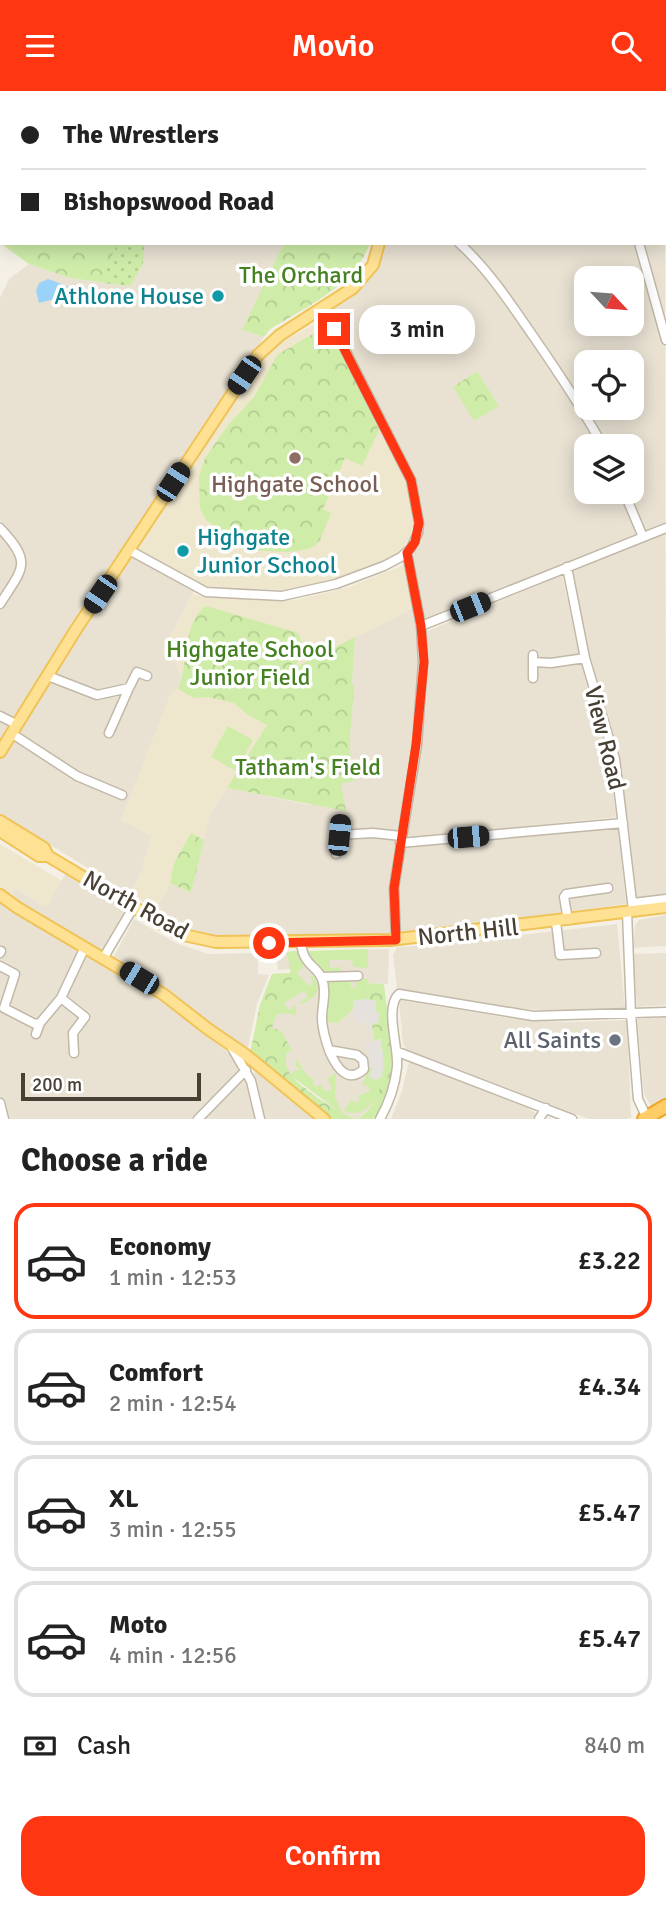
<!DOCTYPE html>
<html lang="en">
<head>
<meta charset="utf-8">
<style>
  body { margin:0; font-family:Signika,sans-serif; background:#f6f6f6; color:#222; height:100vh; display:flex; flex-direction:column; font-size:26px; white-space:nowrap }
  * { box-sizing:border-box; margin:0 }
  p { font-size:23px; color:#767676 }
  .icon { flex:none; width:38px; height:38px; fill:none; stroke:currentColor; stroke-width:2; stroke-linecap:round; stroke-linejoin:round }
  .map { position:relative; height:1028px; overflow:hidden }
  .details { display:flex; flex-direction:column; background:#fff; flex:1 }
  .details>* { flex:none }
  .hud { position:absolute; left:0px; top:0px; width:667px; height:154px; box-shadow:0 4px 18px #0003; display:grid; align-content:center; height:154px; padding:0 21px; background:#fff }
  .needle { width:46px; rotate:116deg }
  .tools { position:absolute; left:574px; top:175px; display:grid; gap:14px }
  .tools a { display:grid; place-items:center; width:70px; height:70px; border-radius:14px; background:#fff; box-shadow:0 4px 18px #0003; font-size:35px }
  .scale { position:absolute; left:21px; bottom:18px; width:180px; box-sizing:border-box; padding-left:7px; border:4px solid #484034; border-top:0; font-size:19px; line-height:24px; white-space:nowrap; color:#484034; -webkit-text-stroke:5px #fff; paint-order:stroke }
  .end { position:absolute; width:32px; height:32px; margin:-16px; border:9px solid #ff3612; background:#fff; box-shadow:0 0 0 4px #fff }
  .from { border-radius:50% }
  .bubble { position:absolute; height:49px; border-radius:21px; background:#fff; box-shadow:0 4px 18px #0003; font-size:23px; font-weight:600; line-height:49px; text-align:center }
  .car { position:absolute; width:21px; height:42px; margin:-21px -10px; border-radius:9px; box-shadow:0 0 5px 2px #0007; background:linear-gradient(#222 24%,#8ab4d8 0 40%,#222 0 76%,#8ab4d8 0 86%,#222 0) }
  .hud b { display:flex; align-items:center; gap:24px; height:66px; font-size:26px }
  .hud b+b { border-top:2px solid #e0e0e0 }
  .hud i { width:18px; height:18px; background:#222 }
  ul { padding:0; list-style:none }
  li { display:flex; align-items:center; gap:21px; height:116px; margin:0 14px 10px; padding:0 7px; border:4px solid #e0e0e0; border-radius:21px }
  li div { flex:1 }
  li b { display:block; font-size:26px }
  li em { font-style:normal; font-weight:600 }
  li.current { border-color:#ff3612 }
  li>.icon { width:63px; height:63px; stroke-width:1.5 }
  h2 { padding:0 21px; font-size:32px; line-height:84px }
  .pay { display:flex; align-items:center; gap:18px; height:77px; padding:0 21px; font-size:26px }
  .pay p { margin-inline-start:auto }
  .button { display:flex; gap:14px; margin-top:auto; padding:14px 21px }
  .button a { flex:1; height:80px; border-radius:21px; background:#ff3612; color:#fff; font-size:28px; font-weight:600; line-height:80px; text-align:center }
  header { display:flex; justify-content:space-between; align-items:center; height:91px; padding:0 21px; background:#ff3612; color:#fff; font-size:32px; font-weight:600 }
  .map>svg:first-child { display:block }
</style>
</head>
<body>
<header><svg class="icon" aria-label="menu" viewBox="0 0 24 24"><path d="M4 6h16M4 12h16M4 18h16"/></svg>Movio<svg class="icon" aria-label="search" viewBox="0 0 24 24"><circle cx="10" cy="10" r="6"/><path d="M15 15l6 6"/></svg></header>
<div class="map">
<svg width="666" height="1028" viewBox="0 0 666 1028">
  <defs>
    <pattern id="forest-crowns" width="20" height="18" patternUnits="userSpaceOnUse" patternTransform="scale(1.75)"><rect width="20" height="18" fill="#cfeda9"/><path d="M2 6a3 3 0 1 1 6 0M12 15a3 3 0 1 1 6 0" fill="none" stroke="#b3cc92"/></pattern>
    <pattern id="garden-dots" width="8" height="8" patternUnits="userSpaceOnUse" patternTransform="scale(1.75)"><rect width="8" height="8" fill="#cfeda9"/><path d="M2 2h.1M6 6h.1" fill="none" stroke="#b3cc92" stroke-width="1.8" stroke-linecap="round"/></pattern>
  </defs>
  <rect width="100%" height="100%" fill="#f5f0e5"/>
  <path fill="#e9e2d3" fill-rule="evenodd" d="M665 70 666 804 637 807 628 729 615 668 585 567 567 477 421 535 419 634 394 797 396 849 216 851 149 827 170 792 191 801 210 723 227 697 310 714 341 693 355 689 348 653 355 546 417 515 407 462 418 442 411 389 323 215 364 185 379 152H665ZM586 187H632V233H586ZM586 271H632V317H586ZM586 355H632V401H586Z
    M144 152H284L243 239 264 246 129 458 196 496 162 561 176 572 181 586 179 596 171 604 121 729 152 745 141 782 130 803 0 723V207L9 188 29 173 70 187 130 195 143 173Z
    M562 484 580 568 608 666 616 726 404 748 416 691 427 606V540Z
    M618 737 626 813 401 842 398 796 403 756Z
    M69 777 133 817 104 866 49 836 159 908 225 959 235 969 246 990 258 1028H0V805L8 809 15 797 46 816Z
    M666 824V855L633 857 635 834 639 829Z
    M134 828 176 852 208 863 258 862V883L269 884 257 913 247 961 171 903 114 865Z
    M617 833 625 917 560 920 512 917 397 899 393 864 397 856 435 854Z
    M389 858 388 893 368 892 376 910 372 935 374 950 384 973 382 985 375 1013 357 1028 336 1019 290 984 260 914 272 883 291 882V878L278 879 276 861Z
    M666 862V914L637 916 633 863Z
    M399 909 515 928 567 931 627 929 631 1026 627 1028H589L407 959 403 953Z
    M666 926V1007L651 1015 644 1003 637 928Z
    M409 971 526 1016 537 1023 532 1028H391L402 1000Z
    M257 978 314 1028H263L258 1013 254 982Z"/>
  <path fill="#efe6ce" d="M325 227 351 285 400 379 411 404 413 435 410 446 401 460 392 467 341 487 284 499 205 495 138 458 146 441 258 273 279 253Z
    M406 473 413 517 355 546 348 653 356 689 341 693 346 720 227 697 210 723 191 802 170 793 156 818 130 803 141 782 152 745 121 729 170 604 179 596 181 586 176 572 162 561 192 503 210 507 296 509 349 496Z
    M0 753 62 790 46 817 16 797 10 804 0 797Z"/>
  <path fill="#cfeda9" d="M228 635 253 649 236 680 211 666Z
    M368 858V877L353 876 352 869H330V877L340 876 343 882 324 881 311 869 307 862 309 860Z
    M298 860 304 875 297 882 309 895 313 892 310 885H313L319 895 315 905 303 913 299 912 308 906 304 900 284 912 288 919 296 914V924L283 922 276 924 277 910 292 891 287 861Z
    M361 887 368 888 366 908 353 910V918L338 932 327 931 329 889 351 891V897H355L356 891H361Z
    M296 967 306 983 315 989 313 991 315 996 321 994 325 1001 332 997 327 987 336 982 335 1006 342 1022 290 984 295 979 299 980 300 977 296 976Z
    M369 976 372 977 370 987 378 988 382 985C381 991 380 998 378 1003 372 1016 356 1028 344 1019L352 1008 354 1012 360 1010 358 1005 370 1000 367 994 362 996Z"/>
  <path fill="url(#forest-crowns)" d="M0 0H417L2 2V152H144L143 173 130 195 70 187 29 173 0 152Z
    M284 152H370C355 195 305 216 269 239L264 246 242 239Z
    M328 234 379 339 362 375 345 367 323 418 331 422 320 449 315 455 308 458 288 461 244 459 237 456 221 439 206 429 200 417 199 386 205 367 229 333 254 306 277 264Z
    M477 280 499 315 474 330 453 296Z
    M206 515 298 542 302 551 296 576 355 546 352 592 354 595C353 629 344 656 356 689L341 693 346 720 227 697 267 634 248 624 234 612 208 606 194 607 178 598C189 572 182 532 206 515Z
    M191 742 204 749 191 802 170 792 174 772Z
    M291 882 292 891 277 910 276 924 272 937 281 940 293 961 289 960 286 964C286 970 286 976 289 981 295 994 342 1024 357 1028 385 1011 384 978 380 948L374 950 372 935 376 910 366 908 368 892 384 893C388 935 405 992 373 1028H328L250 962 260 914 272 883Z"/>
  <path fill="url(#garden-dots)" d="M118 152H144L143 173 130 195 104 192 108 173Z"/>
  <path fill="#e5e2de" d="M366 908 376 910 375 921 380 922 378 933 373 932 368 938 365 931 357 934 358 928 354 925 353 919V910Z
    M381 948 384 973 382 985 376 989 369 986 372 977 369 976 370 970 364 953Z"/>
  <path fill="#9bd2f8" d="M48 188 78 199V202L39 212 36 200 39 192Z"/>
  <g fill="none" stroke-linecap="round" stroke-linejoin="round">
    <path stroke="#9bd2f8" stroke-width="2" d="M205 0 207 2"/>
    <g stroke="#c1b8a7" stroke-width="11">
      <path id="minor" d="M459 152C488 178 511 213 533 245 558 281 582 317 603 355
        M639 152 666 249
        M624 401 643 446
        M0 437C33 472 23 477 0 513
        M129 459 206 501 282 505 336 493 384 475 401 466 411 457 418 442 419 432 411 389 323 215
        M567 476 585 567 615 668 633 819
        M421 535 666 437
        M533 571 551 572 585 567
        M48 585 97 604 129 597 137 581 147 585
        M533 587V564
        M0 625 16 633
        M11 642 77 685 122 704
        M109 642 129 597
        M339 744 373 742 401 745
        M400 752 623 732
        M336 763 340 730
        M633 812 666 808
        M627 821 631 923 638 1008 647 1027
        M568 829 564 806 566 803 608 797
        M556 831 560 864 596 862
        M396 849 394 797 417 654 423 571 421 535 407 462
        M301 852C304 876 316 873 322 888 327 901 322 914 322 927 322 944 338 1003 364 978L363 969 357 964 329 959
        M0 862 1 860
        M104 866 133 817
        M0 875 15 883 4 917 35 933 40 932 61 907 85 856
        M322 886 358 885
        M61 907 85 926 73 942 74 962
        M36 943 40 932
        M232 957 251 990 260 1028
        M398 961 572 1028
        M0 1012 4 1028
        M198 1028 246 979
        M380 1028C389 1012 395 995 397 976 399 957 384 916 399 903L533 925 666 921
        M539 1028 546 1017"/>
    </g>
    <g stroke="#f0c357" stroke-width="14">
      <path id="major" d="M427 2 428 0
        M0 661 75 540 258 264 280 244 353 197 373 174 379 152
        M0 730 44 757 48 765
        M0 740 39 765H48L179 843 216 851 390 849 666 816
        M0 804 18 817 163 903 208 938 246 964 324 1028"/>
    </g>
    <g stroke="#eea526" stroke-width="16">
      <path id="highway" d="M644 1028 666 1015"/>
    </g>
    <use href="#minor" stroke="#fff" stroke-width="8"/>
    <use href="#major" stroke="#ffe194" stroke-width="10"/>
    <use href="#highway" stroke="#fc6" stroke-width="12"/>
  </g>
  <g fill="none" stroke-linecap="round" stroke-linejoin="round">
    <path stroke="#ff3612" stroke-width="9" d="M269 852 396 849 394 797 416 654 424 571 421 535 407 462 415 451 419 432 411 389 334 238"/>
  </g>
  <g fill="#0f9aa8" stroke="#fff" stroke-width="2.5">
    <circle cx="218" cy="205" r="7"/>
    <circle cx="183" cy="460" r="7"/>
  </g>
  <circle fill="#8d6e63" stroke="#fff" stroke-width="2.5" cx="295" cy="367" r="7"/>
  <circle fill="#6b7280" stroke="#fff" stroke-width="2.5" cx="615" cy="949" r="7"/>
  <g text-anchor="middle" stroke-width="7" stroke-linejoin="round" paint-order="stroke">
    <g font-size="24" fill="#458021" stroke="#fff">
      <text x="301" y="192">The Orchard</text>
      <text x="250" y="566">Highgate School<tspan x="250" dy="28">Junior Field</tspan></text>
      <text x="308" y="684">Tatham's Field</text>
    </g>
    <g font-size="24" fill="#0d838f" stroke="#fff" text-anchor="end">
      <text x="204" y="213">Athlone House</text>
      <text x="197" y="454" text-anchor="start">Highgate<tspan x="197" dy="28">Junior School</tspan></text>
    </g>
    <g font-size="24" fill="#785e54" stroke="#fff">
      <text x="295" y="401">Highgate School</text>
    </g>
    <g font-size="24" fill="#484034" stroke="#fff">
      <text transform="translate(605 647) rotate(76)" y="8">View Road</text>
      <text transform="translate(136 814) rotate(29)" y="8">North Road</text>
      <text transform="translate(468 841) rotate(-6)" y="8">North Hill</text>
    </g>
    <g font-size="24" fill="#5b616d" stroke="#fff" text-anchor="end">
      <text x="601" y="957">All Saints</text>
    </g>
  </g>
</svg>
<div class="tools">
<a><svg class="needle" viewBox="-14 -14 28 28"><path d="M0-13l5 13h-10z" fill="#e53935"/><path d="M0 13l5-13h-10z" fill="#767676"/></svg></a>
<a><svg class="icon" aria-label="locate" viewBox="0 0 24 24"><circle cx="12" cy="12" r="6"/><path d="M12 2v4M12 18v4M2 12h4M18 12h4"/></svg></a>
<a><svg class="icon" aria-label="layers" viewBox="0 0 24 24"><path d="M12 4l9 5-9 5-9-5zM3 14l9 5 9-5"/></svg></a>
</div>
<div class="scale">200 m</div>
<i class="end from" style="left:269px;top:852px"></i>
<i class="end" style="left:334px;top:238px"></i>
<div class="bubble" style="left:359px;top:214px;width:116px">3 min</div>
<i class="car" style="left:244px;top:284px;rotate:214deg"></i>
<i class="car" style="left:173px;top:391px;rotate:33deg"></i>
<i class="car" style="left:100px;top:503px;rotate:214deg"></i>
<i class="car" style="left:470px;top:516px;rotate:68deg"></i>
<i class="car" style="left:339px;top:744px;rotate:5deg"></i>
<i class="car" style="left:468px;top:746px;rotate:85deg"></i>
<i class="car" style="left:139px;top:887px;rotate:301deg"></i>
<div class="hud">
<b><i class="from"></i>The Wrestlers</b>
<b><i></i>Bishopswood Road</b>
</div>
</div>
<section class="details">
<h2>Choose a ride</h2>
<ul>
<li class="current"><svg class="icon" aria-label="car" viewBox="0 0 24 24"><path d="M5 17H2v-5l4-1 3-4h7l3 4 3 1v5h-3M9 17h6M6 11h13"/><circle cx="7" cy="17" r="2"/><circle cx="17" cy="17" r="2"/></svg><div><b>Economy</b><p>1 min · 12:53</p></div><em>£3.22</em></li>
<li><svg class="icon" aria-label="car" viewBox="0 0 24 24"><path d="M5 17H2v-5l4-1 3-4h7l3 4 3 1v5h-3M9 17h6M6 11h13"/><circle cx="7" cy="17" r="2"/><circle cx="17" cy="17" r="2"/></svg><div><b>Comfort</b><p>2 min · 12:54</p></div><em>£4.34</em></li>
<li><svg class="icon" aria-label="car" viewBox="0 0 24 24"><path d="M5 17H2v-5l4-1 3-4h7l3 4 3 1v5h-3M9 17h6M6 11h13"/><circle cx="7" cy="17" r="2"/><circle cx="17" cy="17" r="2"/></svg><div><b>XL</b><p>3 min · 12:55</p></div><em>£5.47</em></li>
<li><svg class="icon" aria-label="car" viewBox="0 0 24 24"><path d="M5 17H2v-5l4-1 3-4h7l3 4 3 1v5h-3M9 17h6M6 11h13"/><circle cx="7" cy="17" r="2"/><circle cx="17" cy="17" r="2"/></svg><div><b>Moto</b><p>4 min · 12:56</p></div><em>£5.47</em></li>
</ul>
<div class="pay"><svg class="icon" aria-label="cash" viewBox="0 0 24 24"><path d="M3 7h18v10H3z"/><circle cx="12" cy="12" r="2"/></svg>Cash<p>840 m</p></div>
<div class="button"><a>Confirm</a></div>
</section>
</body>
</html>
